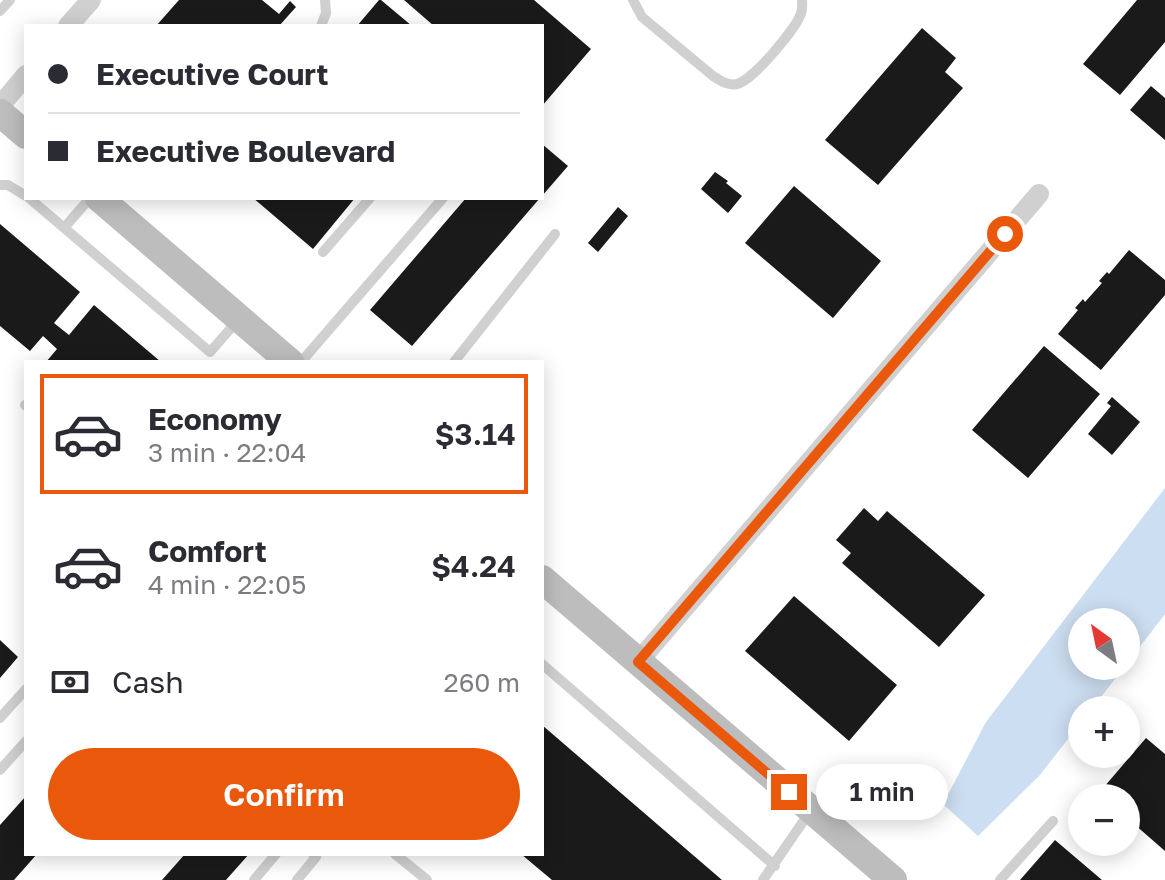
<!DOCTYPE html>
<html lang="en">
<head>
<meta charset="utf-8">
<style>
  body { margin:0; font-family:"Golos Text",sans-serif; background:#f7f7f7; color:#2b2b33; height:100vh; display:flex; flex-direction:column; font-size:30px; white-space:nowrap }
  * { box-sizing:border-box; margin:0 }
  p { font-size:26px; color:#7c7c81 }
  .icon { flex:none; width:44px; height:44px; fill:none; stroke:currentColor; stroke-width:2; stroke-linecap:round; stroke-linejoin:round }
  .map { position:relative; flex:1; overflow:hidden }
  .sheet { position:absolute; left:24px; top:360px; width:520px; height:496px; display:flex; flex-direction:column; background:#fff; border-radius:0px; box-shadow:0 4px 20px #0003 }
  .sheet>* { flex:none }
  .banner { position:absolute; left:24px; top:24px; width:520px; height:176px; border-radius:0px; box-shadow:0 4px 20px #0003; display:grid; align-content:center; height:176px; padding:0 24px; background:#fff }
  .needle { width:52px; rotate:327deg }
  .buttons { position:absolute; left:1068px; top:608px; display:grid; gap:16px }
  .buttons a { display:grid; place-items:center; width:72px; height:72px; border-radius:50%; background:#fff; box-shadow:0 4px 20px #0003; font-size:40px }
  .end { position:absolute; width:36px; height:36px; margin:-18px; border:10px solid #ea580c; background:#fff; box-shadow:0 0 0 4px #fff }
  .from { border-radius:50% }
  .bubble { position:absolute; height:56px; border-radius:28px; background:#fff; box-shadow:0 4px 20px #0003; font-size:26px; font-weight:600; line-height:56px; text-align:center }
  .banner b { display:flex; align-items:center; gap:28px; height:76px; font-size:30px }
  .banner b+b { border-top:2px solid #e1e1e2 }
  .banner i { width:20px; height:20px; background:#2b2b33 }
  ul { padding:14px 0 0; list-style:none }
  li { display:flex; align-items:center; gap:24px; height:120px; margin:0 16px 12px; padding:0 8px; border:4px solid transparent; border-radius:0px }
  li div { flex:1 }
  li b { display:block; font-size:30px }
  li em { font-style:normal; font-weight:600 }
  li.current { border-color:#ea580c }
  li>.icon { width:72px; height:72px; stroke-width:1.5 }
  .pay { display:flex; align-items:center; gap:20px; height:88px; padding:0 24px; font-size:30px }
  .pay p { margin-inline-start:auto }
  .cta { display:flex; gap:16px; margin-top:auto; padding:16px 24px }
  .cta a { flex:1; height:92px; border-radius:48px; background:#ea580c; color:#fff; font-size:32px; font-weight:600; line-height:92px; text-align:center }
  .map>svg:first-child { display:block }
</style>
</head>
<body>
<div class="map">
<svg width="1165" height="880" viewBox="0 0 1165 880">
  <rect width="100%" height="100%" fill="#fff"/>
  <path fill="#ccdef1" d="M1165 488V614L1126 665V622H1082V666H1125L1091 710H1082V721L1040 775 978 836 943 804 986 722Z"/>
  <path fill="#1a1a1a" d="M179 0H262L279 14 290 1 296 7 279 26H156Z
    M379 0H381L412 26H357Z
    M404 0H534L591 49 542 106V26H434Z
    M1137 0H1165V42L1120 95 1083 64Z
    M922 28 956 58 945 72 963 88 878 185 825 140Z
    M1151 86 1165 98V140L1130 110Z
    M542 144 568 166 542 196Z
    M715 172 728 181 726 183 742 196 728 213 701 189Z
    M794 186 881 261 833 318 745 243Z
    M253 198H355L313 249Z
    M466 198H540L412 346 370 310Z
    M618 207 628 216 598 252 588 243Z
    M0 224 80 292 54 323 69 335 94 305 161 362H46L57 349 43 336 30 351 0 326Z
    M1129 250 1165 280V295L1101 370 1058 334 1078 310 1075 308 1083 299 1085 302 1102 283 1099 281 1107 272 1109 274Z
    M1044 346 1100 394 1028 478 972 430Z
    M1112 397 1140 422 1112 455 1088 434 1111 406 1107 403Z
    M864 508 878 521 887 511 985 595 939 647 842 563 851 553 836 540Z
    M794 596 897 685 849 741 745 651Z
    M0 640 18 657 0 678Z
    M542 725 722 880H552L521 854H542Z
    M1146 738 1165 754V851L1126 817V798H1103L1098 794Z
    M26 796V854H37L14 880H0V825Z
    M1055 840 1102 880H1020Z
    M185 854H249L226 880H162Z"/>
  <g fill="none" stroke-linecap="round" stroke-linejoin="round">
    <path stroke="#d0d0d0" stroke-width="10" d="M633 0 642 17 713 76C721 81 728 86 737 84 752 81 797 28 801 13 803 8 802 5 802 0
      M0 11 10 0
      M321 26 326 13 325 0
      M0 185H8L26 196
      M29 198 210 352 239 319
      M64 228 90 198
      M323 252 370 198
      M301 362 443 198
      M454 362 555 234
      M25 405 26 406
      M542 664 775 866
      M0 718 26 689
      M0 770 26 741
      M395 854 427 880
      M254 880 276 854
      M297 880 316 857 313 854
      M763 880 809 813
      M1000 880 1053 821"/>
    <path stroke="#d0d0d0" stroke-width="20" d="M68 26 91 0
      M0 106 26 75
      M638 662 1039 194"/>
    <path stroke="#bdbdbd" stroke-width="28" d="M0 113 26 135
      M99 198 290 362
      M542 579 893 880"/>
  </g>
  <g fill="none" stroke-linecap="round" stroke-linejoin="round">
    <path stroke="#ea580c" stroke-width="10" d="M789 792 638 662 1005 234"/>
  </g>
</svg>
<div class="buttons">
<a><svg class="needle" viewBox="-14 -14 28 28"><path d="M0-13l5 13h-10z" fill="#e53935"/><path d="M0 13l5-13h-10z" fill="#7c7c81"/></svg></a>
<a>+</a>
<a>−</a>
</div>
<i class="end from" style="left:1005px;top:234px"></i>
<i class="end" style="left:789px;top:792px"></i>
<div class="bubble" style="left:816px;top:764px;width:132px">1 min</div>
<div class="banner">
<b><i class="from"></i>Executive Court</b>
<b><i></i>Executive Boulevard</b>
</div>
<section class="sheet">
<ul>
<li class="current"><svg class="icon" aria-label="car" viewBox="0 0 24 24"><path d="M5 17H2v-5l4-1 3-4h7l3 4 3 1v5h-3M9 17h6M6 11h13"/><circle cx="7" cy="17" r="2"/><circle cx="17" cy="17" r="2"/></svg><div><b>Economy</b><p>3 min · 22:04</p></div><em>$3.14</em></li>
<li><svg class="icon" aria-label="car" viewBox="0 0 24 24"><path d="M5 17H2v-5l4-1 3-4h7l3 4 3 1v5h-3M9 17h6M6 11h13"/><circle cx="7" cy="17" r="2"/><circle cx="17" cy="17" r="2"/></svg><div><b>Comfort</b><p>4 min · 22:05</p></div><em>$4.24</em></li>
</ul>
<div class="pay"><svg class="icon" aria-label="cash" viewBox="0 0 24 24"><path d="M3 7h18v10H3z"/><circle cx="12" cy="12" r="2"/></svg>Cash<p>260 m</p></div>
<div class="cta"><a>Confirm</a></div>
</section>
</div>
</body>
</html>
